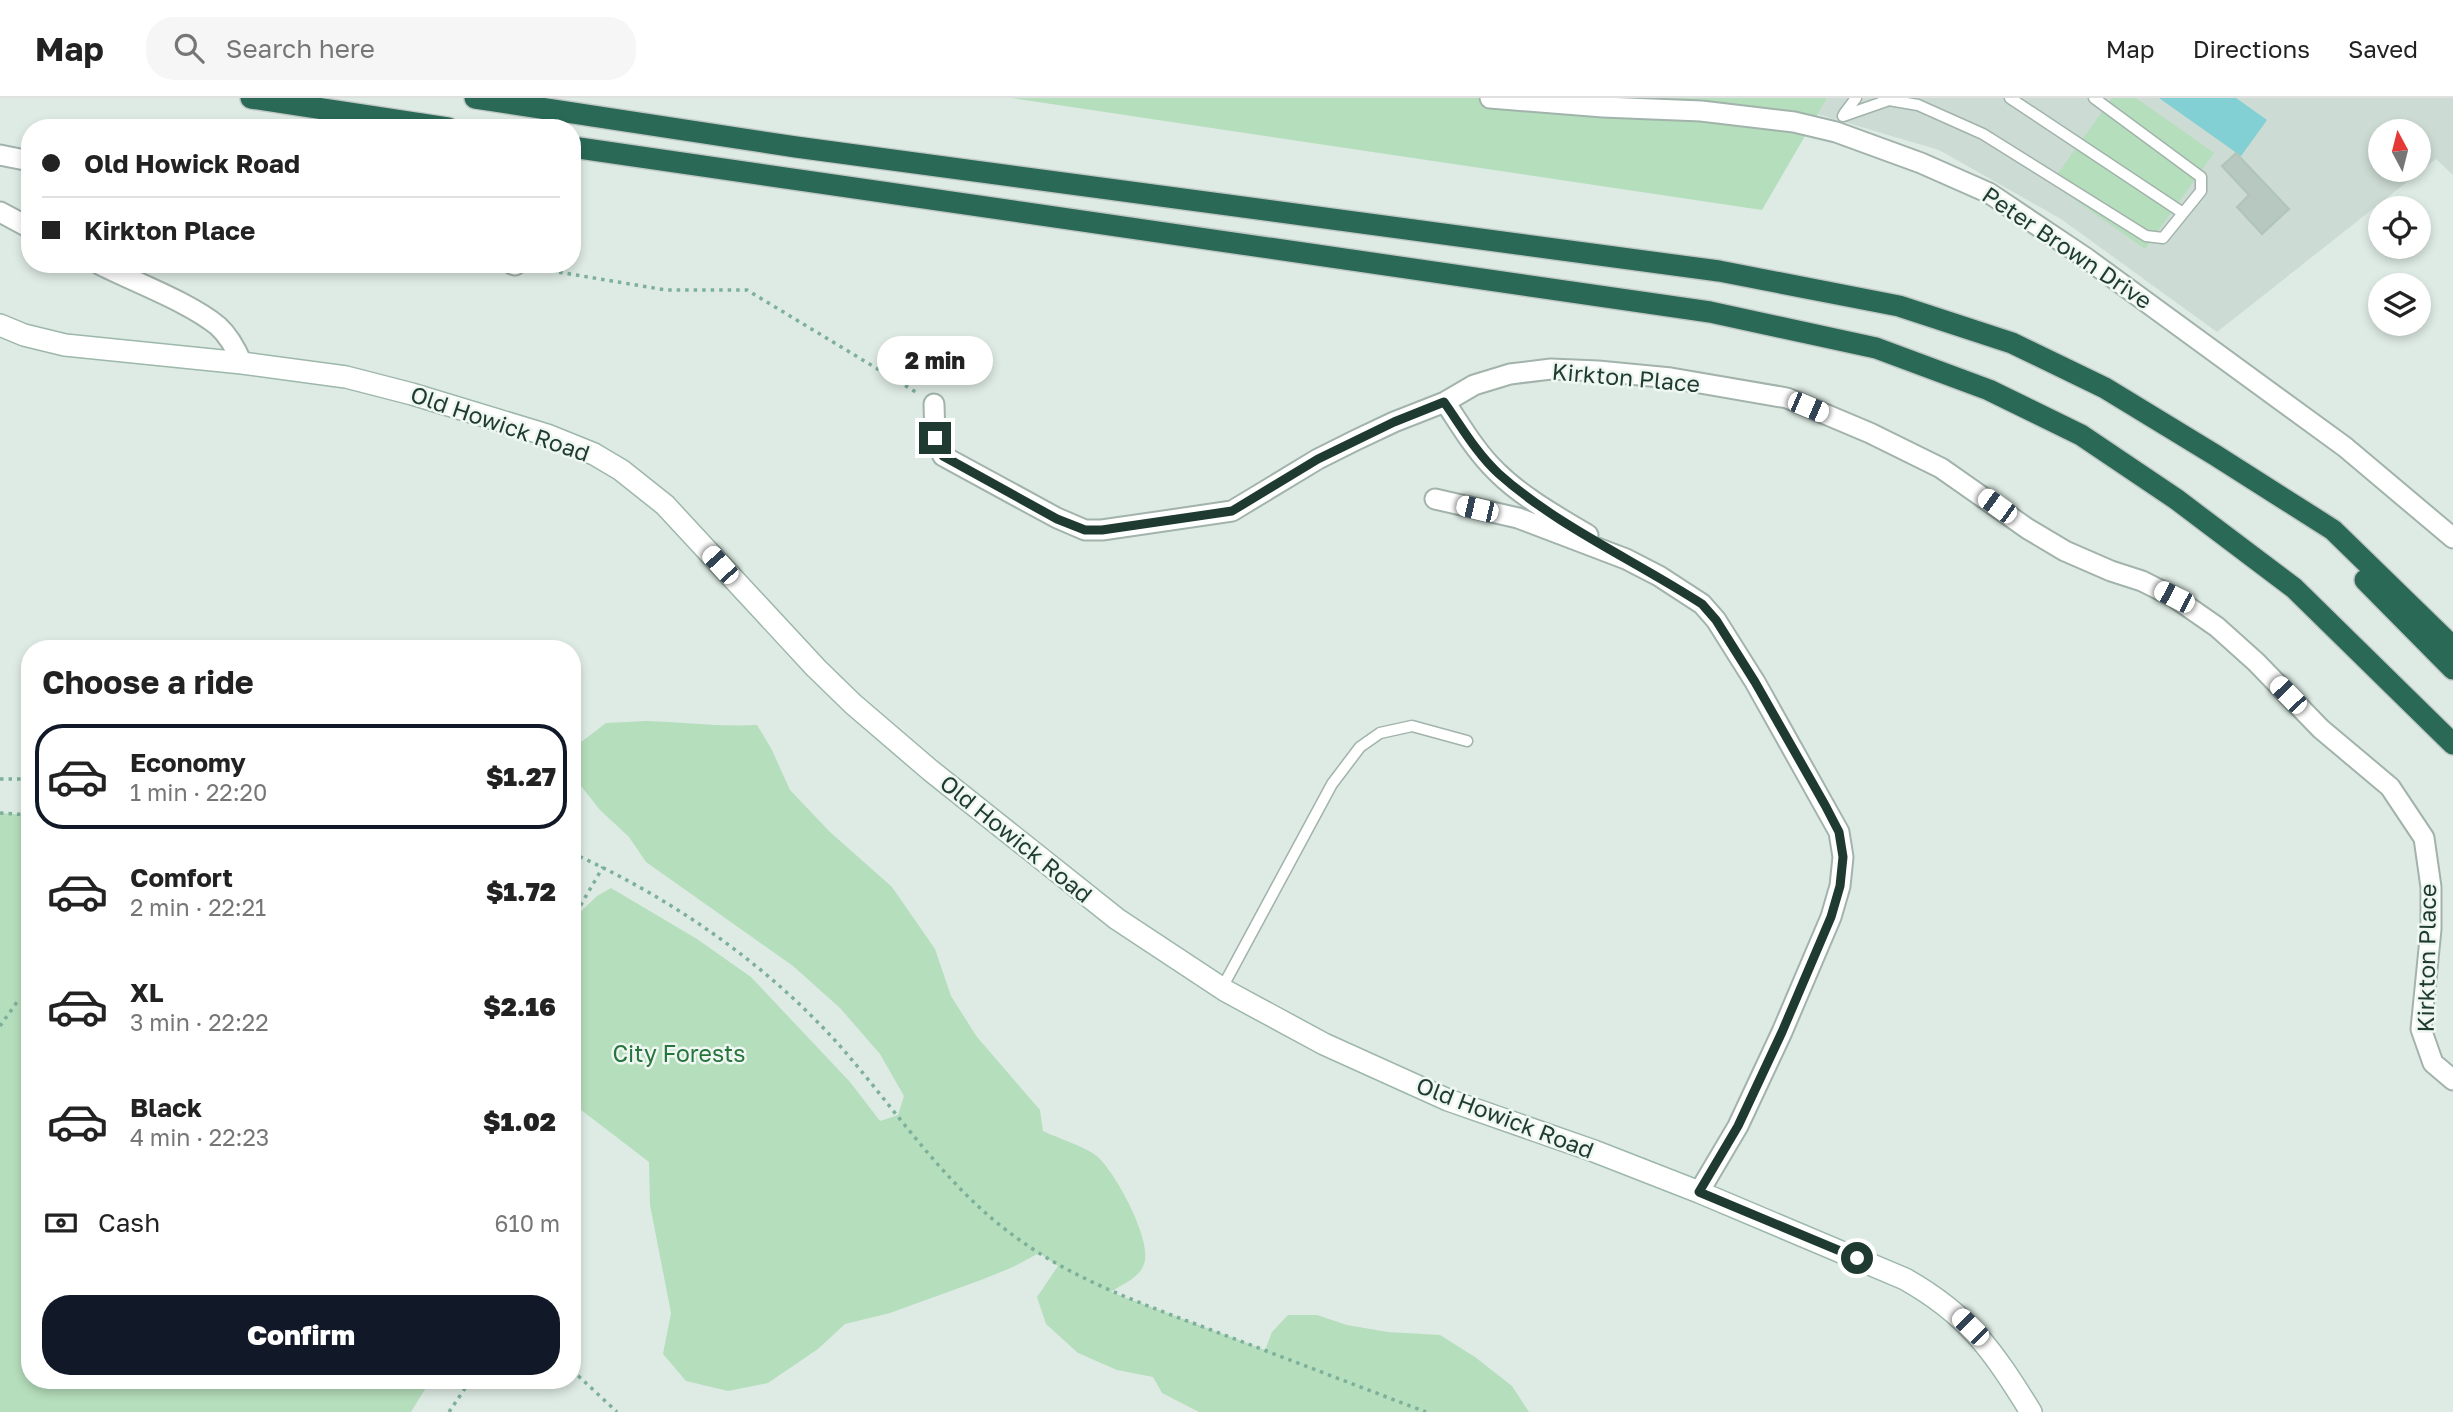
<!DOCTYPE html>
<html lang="en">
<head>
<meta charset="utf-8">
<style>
  body { margin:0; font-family:"Golos Text",sans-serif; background:#f6f6f6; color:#222; height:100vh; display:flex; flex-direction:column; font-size:26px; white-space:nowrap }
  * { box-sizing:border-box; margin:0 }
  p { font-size:23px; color:#767676 }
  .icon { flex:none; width:38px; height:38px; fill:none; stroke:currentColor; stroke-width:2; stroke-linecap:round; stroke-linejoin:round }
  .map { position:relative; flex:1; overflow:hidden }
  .details { position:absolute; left:21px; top:542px; width:560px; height:749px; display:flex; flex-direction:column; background:#fff; border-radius:28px; box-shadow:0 4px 10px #0003 }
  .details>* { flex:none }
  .hud { position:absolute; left:21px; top:21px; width:560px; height:154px; border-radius:28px; box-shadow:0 4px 10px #0003; display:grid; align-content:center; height:154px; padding:0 21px; background:#fff }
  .needle { width:46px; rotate:353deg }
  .tools { position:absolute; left:2368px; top:21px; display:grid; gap:14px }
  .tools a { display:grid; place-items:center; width:63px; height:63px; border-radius:50%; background:#fff; box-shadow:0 4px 10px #0003; font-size:35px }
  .end { position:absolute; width:32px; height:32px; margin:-16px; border:9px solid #1f3b31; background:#fff; box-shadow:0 0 0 4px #fff }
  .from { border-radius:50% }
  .bubble { position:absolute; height:49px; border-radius:24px; background:#fff; box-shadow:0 4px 10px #0003; font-size:23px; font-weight:800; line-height:49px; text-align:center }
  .car { position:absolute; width:21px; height:42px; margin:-21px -10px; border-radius:9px; box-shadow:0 0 5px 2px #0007; background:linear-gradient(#fff 24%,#345 0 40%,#fff 0 76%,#345 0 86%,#fff 0) }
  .hud b { display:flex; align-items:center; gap:24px; height:66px; font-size:26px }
  .hud b+b { border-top:2px solid #e0e0e0 }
  .hud i { width:18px; height:18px; background:#222 }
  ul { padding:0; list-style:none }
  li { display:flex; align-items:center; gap:21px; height:105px; margin:0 14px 10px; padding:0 7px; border:4px solid transparent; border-radius:28px }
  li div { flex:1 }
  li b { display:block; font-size:26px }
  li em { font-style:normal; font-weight:800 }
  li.selected { border-color:#111827 }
  li>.icon { width:63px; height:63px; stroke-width:1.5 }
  h2 { padding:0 21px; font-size:32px; line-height:84px }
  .pay { display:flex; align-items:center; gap:18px; height:77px; padding:0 21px; font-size:26px }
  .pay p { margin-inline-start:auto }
  .primary-button { display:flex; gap:14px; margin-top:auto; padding:14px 21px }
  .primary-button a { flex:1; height:80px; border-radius:28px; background:#111827; color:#fff; font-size:28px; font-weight:800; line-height:80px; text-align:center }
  header { display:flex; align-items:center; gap:42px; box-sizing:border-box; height:98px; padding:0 35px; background:#fff; border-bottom:2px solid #e0e0e0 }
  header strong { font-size:33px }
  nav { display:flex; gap:38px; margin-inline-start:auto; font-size:24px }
  .search { width:490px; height:63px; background:#f6f6f6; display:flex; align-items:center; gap:18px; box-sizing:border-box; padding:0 24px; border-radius:28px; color:#767676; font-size:26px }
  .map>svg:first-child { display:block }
</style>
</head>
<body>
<header>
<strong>Map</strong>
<div class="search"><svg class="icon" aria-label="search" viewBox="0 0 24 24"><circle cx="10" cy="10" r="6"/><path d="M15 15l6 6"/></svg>Search here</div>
<nav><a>Map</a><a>Directions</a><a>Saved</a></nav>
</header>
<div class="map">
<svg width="2453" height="1314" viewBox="0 0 2453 1314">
  <rect width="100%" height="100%" fill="#deebe4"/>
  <path fill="#ccdbd3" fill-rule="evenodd" d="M1827 0H2453V77L2436 61 2217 234 2061 121 1939 52 1817 16ZM2380 33H2418V72H2380Z"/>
  <path fill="#b5debc" d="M1011 0H1827L1762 112Z
    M2112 0H2136L2214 55 2145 151 2051 85Z
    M646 623C683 624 720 629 757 627L771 650 790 692 830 734 892 789 935 851 951 898 977 939 1040 1012 1043 1033C1057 1040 1087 1049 1098 1059 1116 1076 1149 1137 1145 1162 1142 1180 1123 1185 1111 1194L1265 1252 1272 1234 1288 1217H1317L1347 1227 1388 1234 1440 1237 1475 1259 1512 1288 1529 1314H1199L1162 1295 1153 1279 1117 1272 1078 1255 1046 1226 1037 1199 1058 1168 1039 1155 1013 1169 981 1182 890 1215 845 1226 818 1251 768 1285 728 1293 686 1283 663 1256 671 1215 650 1107 649 1064 572 1005V822L597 798 611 790 697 841 751 879 850 984 880 1023 898 1017 904 998 880 956 840 910 793 868 646 764 629 739 600 712 577 683 572 651 606 625Z
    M0 715 30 717V1283H430L411 1314H0Z"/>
  <path fill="#82cfd4" d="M2159 0H2236L2267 22 2241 58Z"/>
  <path fill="#b6c8bf" stroke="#b0c4ba" stroke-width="2" d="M2236 55 2289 111 2262 136 2237 109 2249 97 2222 68Z"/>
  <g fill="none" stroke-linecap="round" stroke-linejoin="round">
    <g stroke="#a1b3ab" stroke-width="13">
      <path id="service" d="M2010 0 2183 115
        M1844 16 1856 0
        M1843 18 1889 2 1918 7 1983 36 2146 138 2163 140 2201 93V79L2094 0
        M1222 890 1332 686 1360 649 1380 635 1412 628 1467 643"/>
    </g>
    <g stroke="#a1b3ab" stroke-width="23">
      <path id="minor" d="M1490 0 1603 9 1701 13 1794 24 1836 34 1921 65 1989 95 2086 160 2345 349 2453 440
        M0 57 30 63
        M0 114 30 130
        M99 166C134 184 189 204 218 228 229 238 236 251 242 265
        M512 166 515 167
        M1445 304C1461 328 1476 354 1497 374 1522 399 1558 419 1588 437
        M934 306 935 340 943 358 1057 420 1085 432H1102L1232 413 1318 361 1356 342 1394 324 1445 304 1474 287 1510 276 1551 271 1598 273 1671 280 1787 300 1870 335 1941 370 2028 431 2065 453 2111 473 2142 483 2174 499 2217 529 2256 564 2321 631 2390 689 2424 740 2431 789V831L2421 931 2433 965 2453 982
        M1435 401 1518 420 1626 461 1659 478 1702 506 1716 522 1755 584 1839 734 1843 759 1840 788 1831 819 1782 934 1738 1028 1699 1094"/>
    </g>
    <g stroke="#9db7ab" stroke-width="24">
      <path id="secondary" d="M0 227 24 237 65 247 242 265 346 279 412 296 547 337 594 356 621 372 665 407 816 570 853 606 930 672 1117 821 1226 893 1324 946 1448 1002 1594 1053 1699 1094 1905 1181C1969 1217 1993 1253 2031 1314"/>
    </g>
    <g stroke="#c0c8c5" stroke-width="24">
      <path id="motorway" d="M251 0 448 30
        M475 0 796 49 1719 173 1899 208 2012 245 2105 290 2215 357 2333 432 2453 549
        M572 49 1710 214 1876 250 1989 292 2081 337 2176 401 2294 490 2453 646
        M2365 482 2453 571"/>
    </g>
    <path stroke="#7db09b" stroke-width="3.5" stroke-dasharray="3.5 5" stroke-linecap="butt" d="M534 170 666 192H747L919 296
      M0 681H30
      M0 715 30 717
      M572 755C674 801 774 871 847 956 899 1017 946 1087 1010 1135 1072 1182 1143 1206 1214 1233 1285 1260 1355 1287 1426 1314
      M572 822 603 769
      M0 928 17 904 30 903
      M572 1272 617 1314
      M449 1314 470 1283"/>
    <use href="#service" stroke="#fff" stroke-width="10"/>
    <use href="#minor" stroke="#fff" stroke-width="19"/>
    <use href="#secondary" stroke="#fff" stroke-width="21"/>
    <use href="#motorway" stroke="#296955" stroke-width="21"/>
  </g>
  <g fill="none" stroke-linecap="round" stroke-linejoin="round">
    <path stroke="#1f3b31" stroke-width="9" d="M935 340 943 358 1057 421 1085 432H1102L1232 413 1318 361 1394 324 1444 304C1461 328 1477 356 1499 376 1557 428 1636 463 1702 506L1716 522 1755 584 1825 707 1839 734 1843 759 1840 788 1831 819 1782 934 1738 1028 1699 1094 1857 1160"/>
  </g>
  <g text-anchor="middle" stroke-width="5" stroke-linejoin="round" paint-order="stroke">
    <g font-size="23" fill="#1f3b31" stroke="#eff7f2">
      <text transform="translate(2067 150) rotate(34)" y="8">Peter Brown Drive</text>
      <text transform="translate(1626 280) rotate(5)" y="8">Kirkton Place</text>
      <text transform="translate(500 326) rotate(19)" y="8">Old Howick Road</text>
      <text transform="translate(1016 741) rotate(39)" y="8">Old Howick Road</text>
      <text transform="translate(2427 860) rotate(-89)" y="8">Kirkton Place</text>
      <text transform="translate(1505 1020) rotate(21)" y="8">Old Howick Road</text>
    </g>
    <g font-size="23" fill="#27743d" stroke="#eff7f2">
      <text x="679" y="964">City Forests</text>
    </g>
  </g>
</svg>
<div class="tools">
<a><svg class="needle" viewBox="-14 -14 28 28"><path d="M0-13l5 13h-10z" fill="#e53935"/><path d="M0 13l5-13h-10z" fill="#767676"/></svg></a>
<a><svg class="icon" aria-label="locate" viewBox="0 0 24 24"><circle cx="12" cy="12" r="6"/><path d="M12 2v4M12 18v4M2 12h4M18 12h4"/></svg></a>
<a><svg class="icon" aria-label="layers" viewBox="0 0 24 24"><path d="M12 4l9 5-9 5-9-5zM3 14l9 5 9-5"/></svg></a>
</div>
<i class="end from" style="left:1857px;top:1160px"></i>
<i class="end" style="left:935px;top:340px"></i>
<div class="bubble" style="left:877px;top:238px;width:116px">2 min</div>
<i class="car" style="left:1808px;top:309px;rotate:113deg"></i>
<i class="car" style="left:1997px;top:408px;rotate:306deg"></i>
<i class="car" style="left:1477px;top:411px;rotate:283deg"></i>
<i class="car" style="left:720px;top:467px;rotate:318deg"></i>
<i class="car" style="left:2174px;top:499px;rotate:297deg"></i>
<i class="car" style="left:2288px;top:597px;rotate:316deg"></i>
<i class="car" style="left:1970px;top:1229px;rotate:315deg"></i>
<div class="hud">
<b><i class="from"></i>Old Howick Road</b>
<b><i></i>Kirkton Place</b>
</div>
<section class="details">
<h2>Choose a ride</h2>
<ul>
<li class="selected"><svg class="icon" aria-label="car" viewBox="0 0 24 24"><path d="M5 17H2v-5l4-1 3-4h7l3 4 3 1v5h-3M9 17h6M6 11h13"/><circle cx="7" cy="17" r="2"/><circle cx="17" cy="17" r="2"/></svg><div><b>Economy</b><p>1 min · 22:20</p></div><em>$1.27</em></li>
<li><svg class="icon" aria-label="car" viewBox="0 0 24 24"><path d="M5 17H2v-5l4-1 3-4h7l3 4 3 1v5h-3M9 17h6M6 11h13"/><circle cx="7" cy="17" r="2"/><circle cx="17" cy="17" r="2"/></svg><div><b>Comfort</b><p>2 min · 22:21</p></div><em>$1.72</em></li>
<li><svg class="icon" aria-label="car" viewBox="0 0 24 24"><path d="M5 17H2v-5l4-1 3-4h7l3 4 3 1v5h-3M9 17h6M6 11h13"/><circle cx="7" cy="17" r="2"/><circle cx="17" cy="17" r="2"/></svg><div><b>XL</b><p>3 min · 22:22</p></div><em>$2.16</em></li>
<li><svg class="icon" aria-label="car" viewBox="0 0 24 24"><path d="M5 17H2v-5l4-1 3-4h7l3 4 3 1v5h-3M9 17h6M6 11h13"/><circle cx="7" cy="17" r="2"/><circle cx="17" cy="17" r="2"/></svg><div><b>Black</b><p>4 min · 22:23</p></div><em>$1.02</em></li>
</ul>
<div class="pay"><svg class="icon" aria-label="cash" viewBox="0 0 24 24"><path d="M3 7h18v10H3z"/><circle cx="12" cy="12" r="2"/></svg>Cash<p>610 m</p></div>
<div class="primary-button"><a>Confirm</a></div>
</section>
</div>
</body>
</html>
